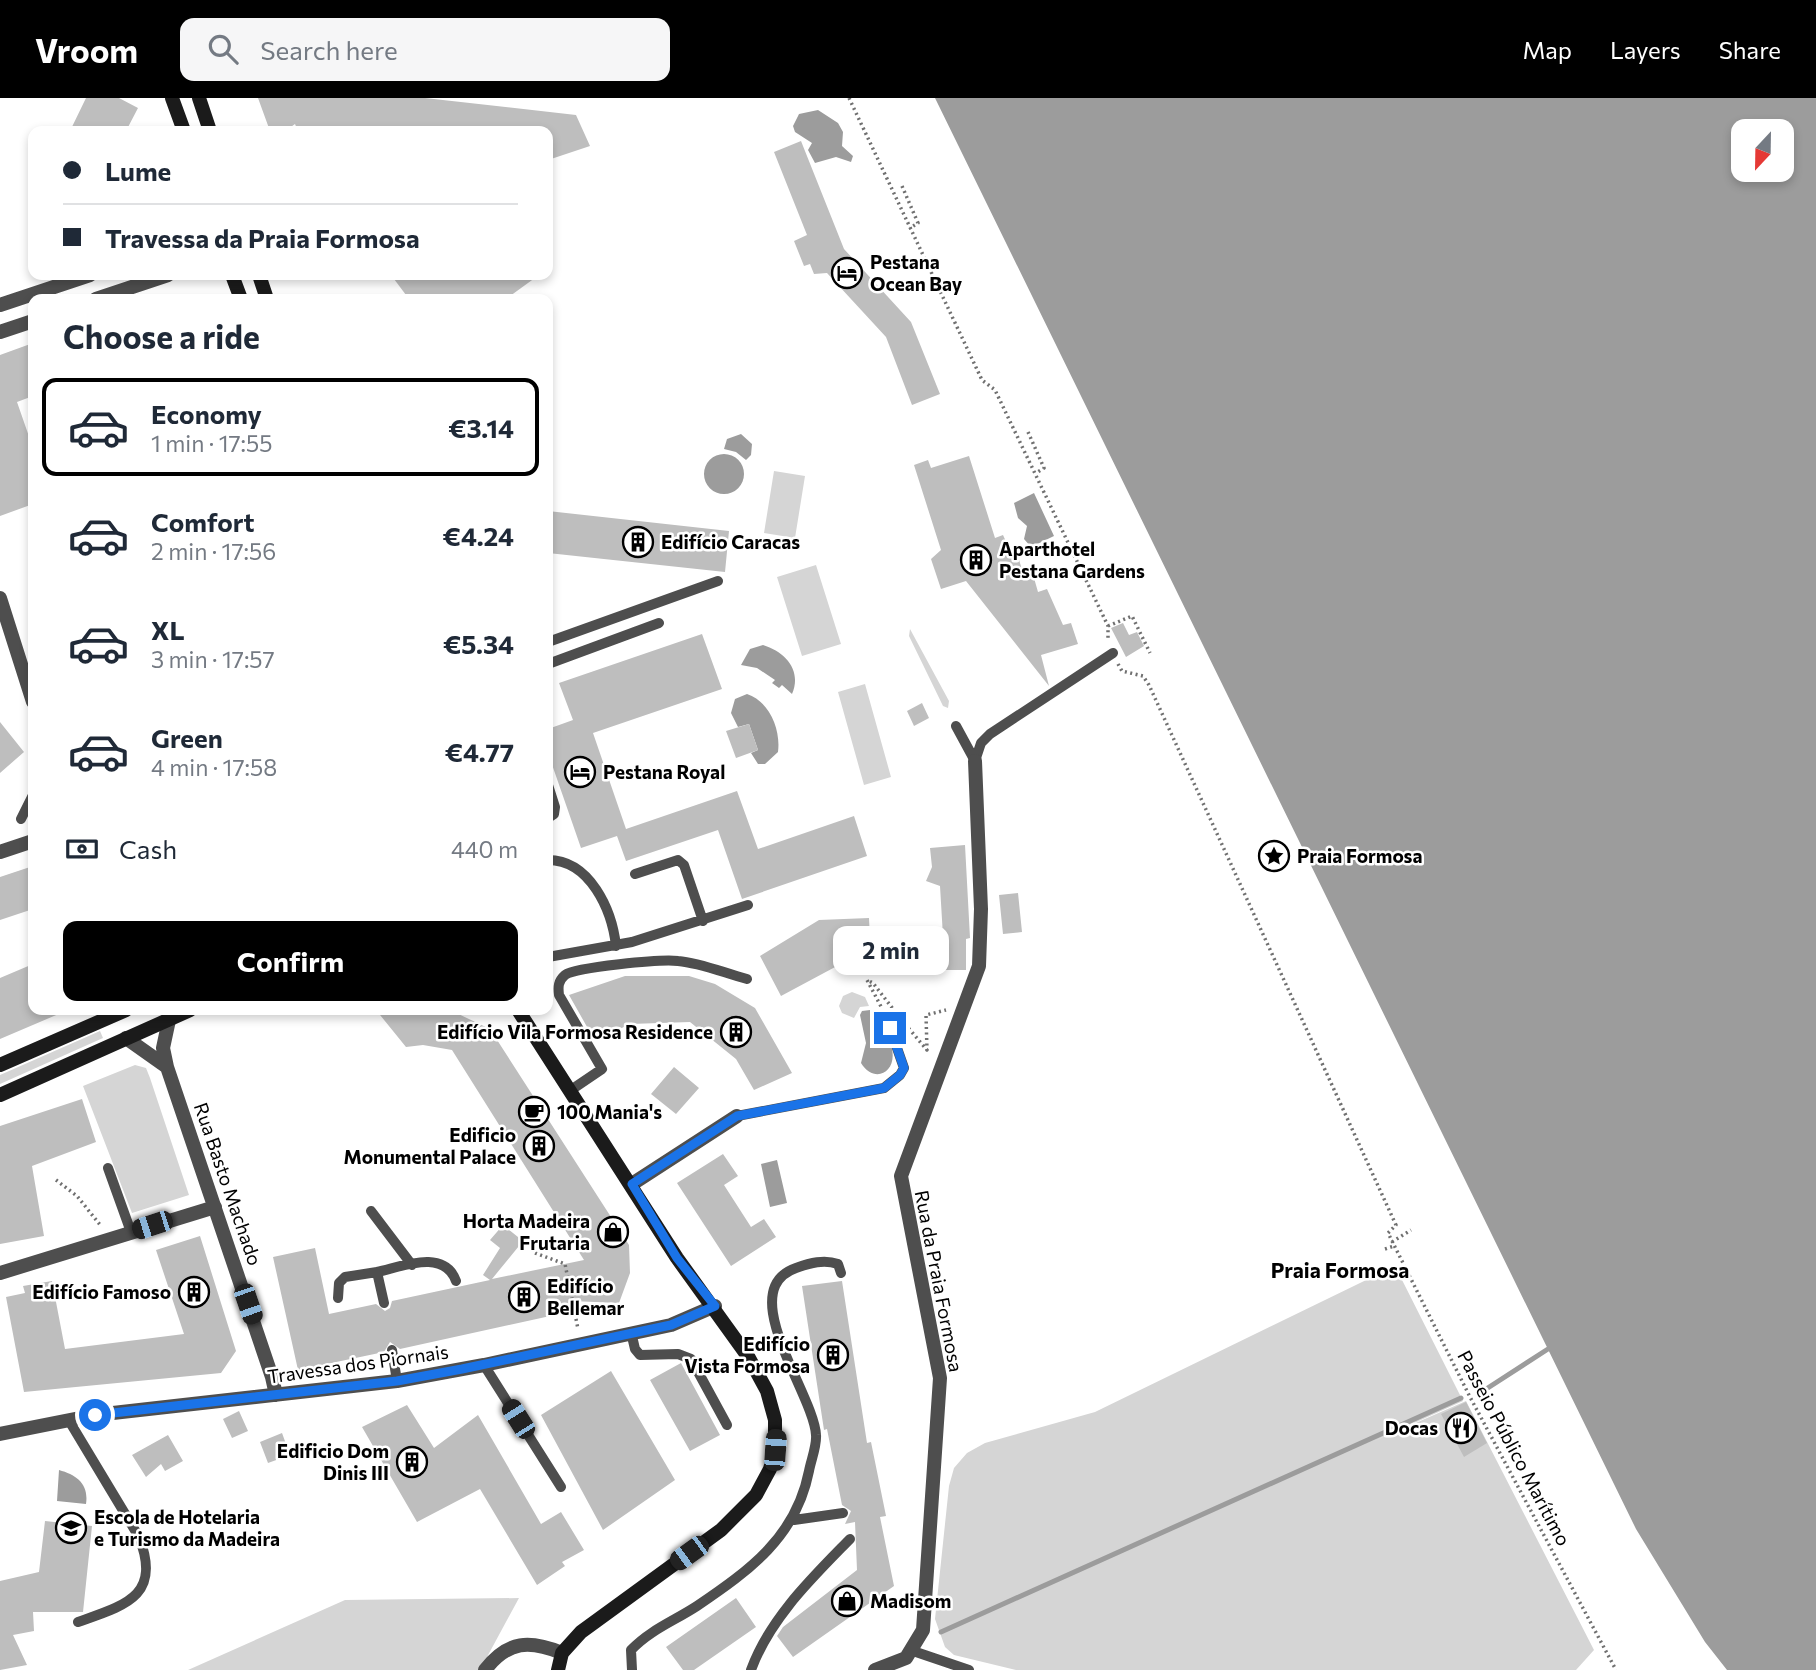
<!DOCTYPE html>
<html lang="en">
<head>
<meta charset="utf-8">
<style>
  body { margin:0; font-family:Commissioner,sans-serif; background:#f6f6f7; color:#1f2937; height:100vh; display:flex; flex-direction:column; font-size:26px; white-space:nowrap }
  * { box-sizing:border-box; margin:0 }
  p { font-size:23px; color:#747a83 }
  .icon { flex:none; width:38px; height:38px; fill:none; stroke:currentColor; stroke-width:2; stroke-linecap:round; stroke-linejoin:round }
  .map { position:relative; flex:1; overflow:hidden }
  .drawer { position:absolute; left:28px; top:196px; width:525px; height:721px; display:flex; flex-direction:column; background:#fff; border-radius:14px; box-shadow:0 4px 10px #0003 }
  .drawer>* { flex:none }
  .hud { position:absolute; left:28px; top:28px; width:525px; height:154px; border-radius:14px; box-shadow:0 4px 10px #0003; display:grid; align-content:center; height:154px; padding:0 35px; background:#fff }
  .needle { width:46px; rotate:202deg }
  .controls { position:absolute; left:1731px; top:21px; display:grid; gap:14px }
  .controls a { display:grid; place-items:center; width:63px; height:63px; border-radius:14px; background:#fff; box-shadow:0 4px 10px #0003; font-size:35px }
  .end { position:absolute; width:32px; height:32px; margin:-16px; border:9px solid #1a73e8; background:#fff; box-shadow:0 0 0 4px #fff }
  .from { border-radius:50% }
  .bubble { position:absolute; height:49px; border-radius:14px; background:#fff; box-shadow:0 4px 10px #0003; font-size:23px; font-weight:700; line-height:49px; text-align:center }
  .car { position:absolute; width:21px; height:42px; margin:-21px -10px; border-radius:9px; box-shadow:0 0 5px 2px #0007; background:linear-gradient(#222 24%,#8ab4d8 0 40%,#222 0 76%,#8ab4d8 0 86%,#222 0) }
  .hud b { display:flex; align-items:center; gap:24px; height:66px; font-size:26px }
  .hud b+b { border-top:2px solid #e0e1e3 }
  .hud i { width:18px; height:18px; background:#1f2937 }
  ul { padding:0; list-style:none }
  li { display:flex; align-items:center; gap:21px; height:98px; margin:0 14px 10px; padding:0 21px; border:4px solid transparent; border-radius:14px }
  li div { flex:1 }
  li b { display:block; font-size:26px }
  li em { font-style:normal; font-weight:700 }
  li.on { border-color:#000 }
  li>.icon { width:63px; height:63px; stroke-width:1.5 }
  h2 { padding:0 35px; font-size:32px; line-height:84px }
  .pay { display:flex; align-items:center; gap:18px; height:77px; padding:0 35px; font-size:26px }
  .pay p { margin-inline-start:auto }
  .action { display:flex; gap:14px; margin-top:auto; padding:14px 35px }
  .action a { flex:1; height:80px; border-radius:14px; background:#000; color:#fff; font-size:28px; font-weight:700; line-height:80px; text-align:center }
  header { display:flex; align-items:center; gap:42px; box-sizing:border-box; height:98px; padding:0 35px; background:#000; color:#fff }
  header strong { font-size:33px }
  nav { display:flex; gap:38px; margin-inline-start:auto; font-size:24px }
  .search { width:490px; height:63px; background:#f6f6f7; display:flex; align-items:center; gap:18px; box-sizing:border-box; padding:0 24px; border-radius:14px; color:#747a83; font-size:26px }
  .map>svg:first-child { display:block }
</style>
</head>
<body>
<header>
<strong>Vroom</strong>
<div class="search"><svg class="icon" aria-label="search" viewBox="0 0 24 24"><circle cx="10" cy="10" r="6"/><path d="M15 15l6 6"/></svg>Search here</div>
<nav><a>Map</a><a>Layers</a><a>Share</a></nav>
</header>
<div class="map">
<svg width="1816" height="1572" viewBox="0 0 1816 1572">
  <rect width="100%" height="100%" fill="#fff"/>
  <path fill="#d5d5d5" d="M774 373 805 378 795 440 764 435Z
    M816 467 841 546 802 558 777 479Z
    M910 531 949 603 948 610 943 608 909 538Z
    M865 586 891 679 864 687 838 594Z
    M852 894 865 899 869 908 860 909 854 920 842 915 839 908 843 898Z
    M100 933 103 940 0 986V977Z
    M135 967 146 970 150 980 189 1097 132 1115 83 988Z
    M1395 1168 1463 1303 1372 1344 1466 1303 1594 1552 1576 1572H1016L954 1557 945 1549 935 1521 949 1388 954 1370 967 1355 985 1345 1095 1314Z
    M519 1500 480 1572H188L345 1502Z"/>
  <path fill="#9c9c9c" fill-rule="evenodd" d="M935 0H1816V1572H1727L1705 1544 1636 1431ZM1743 33H1782V72H1743Z
    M818 12 838 25 843 34 842 48 853 58 851 64 836 59 815 65 808 52 812 45 795 34 793 28 799 16Z
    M741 336 752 346 751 357 746 362 736 354 724 351 727 341Z
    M704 376a20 20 0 1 1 40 0a20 20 0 1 1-40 0Z
    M1034 395 1054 438 1031 449 1024 441 1027 428 1018 420 1014 405Z
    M763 547C786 554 802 573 792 596L782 587 779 590 772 585 775 582 757 570 741 567 750 551Z
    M747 596C769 603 781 631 778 654L765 666H758L751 655 758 652 749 626 738 629 731 615 735 601Z
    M870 912C876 925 890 937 892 951 897 975 874 986 861 965L866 945 860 917 862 913Z
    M777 1062 787 1105 770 1109 761 1066Z
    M59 1372C77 1377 89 1386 86 1406L57 1403Z"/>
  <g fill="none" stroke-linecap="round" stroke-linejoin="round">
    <path stroke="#9c9c9c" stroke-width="5" d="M1480 1295 1548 1251
      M941 1534 1461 1300"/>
  </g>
  <path fill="#bebebe" d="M86 0H119L138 10 126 33H70Z
    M258 0H425L576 17 590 48 548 62V33H353L348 29 343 33H298L295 26 285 33H270Z
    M801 43 844 151 911 224 940 296 912 307 886 239 827 175 814 176 810 166 804 168 794 143 807 137 774 54Z
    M391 177H539L506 201H409Z
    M33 245V298L17 304 33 350V406L0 418V257Z
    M969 358 995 440 1003 437 1012 457 1017 455 1023 475 1032 473 1038 494 1047 491 1063 527 1071 525 1078 546 1041 557 1049 588 966 483 941 491 931 461 941 452 914 367 928 362 931 370Z
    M548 413 729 433 725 474 548 455Z
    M1123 525 1129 537 1137 534 1144 548 1126 559 1111 530Z
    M702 536 722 591 593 635 626 731 737 693 758 751 854 718 867 758 742 801 718 732 626 763 617 738 581 750 548 655V631L573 622 559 585Z
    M922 605 929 620 914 628 907 613Z
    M0 624 24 654 0 675Z
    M749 626 758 652 736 660 726 633Z
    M965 747 970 840 966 841V872H945L940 788 926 783 932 769 930 750Z
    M33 768V811L0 822V779Z
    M1018 795 1022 834 1003 836 999 797Z
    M869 820 871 863 837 868 781 898 760 858 819 822Z
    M33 866V912H68L0 941V880Z
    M625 878H689L715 886 755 910 792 975 754 992 736 961 690 924 630 926 595 943 569 897Z
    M376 912H450L490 931 629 1147 630 1175 619 1205 571 1203 573 1213 400 1251 390 1244 384 1254 298 1272 273 1159 315 1150 329 1216 376 1206 385 1213 390 1210 392 1203 490 1182 483 1177 500 1150 490 1142 503 1127 523 1143 492 1181 584 1162 452 952 423 947 406 949Z
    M674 969 699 990 676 1016 651 996Z
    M82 1001 96 1044 32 1068 44 1138 0 1146V1028Z
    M723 1056 738 1078 724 1087 751 1129 764 1121 776 1139 731 1168 677 1085Z
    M200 1138 236 1253 221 1275 24 1294 6 1199 25 1195 23 1188 52 1183 65 1251 184 1236 156 1152Z
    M842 1183 867 1345 871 1344 886 1418 880 1419 894 1488 793 1559 777 1538 783 1529 857 1472 855 1424 845 1426 851 1413 842 1407 827 1331 824 1332 802 1188Z
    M681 1265 720 1337 690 1353 650 1282Z
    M611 1273 675 1382 603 1432 541 1317Z
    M1466 1304 1487 1345 1464 1359 1441 1316Z
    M407 1307 434 1350 478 1317 541 1426 561 1414 584 1452 562 1464 565 1468 537 1487 480 1391 417 1424 362 1329Z
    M239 1313 248 1333 232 1340 223 1321Z
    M282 1335 290 1357 268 1365 260 1344Z
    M168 1337 183 1363 165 1373 161 1366 146 1379 132 1357Z
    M45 1423 92 1428 83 1514H33L34 1533 13 1537 27 1567 0 1572V1483L39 1474Z
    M736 1500 756 1529 694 1572H683L666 1549Z"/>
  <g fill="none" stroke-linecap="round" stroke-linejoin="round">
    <path stroke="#707070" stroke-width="3.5" stroke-dasharray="2 3.5" stroke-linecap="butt" d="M849 0 982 282 995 292 1108 528V543
      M902 88 918 125 910 130
      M1028 334 1044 370 1036 375
      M1108 528 1132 518 1150 555
      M1118 566 1122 573 1143 578 1149 587 1396 1127 1388 1135 1470 1299 1616 1572
      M886 918 867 882 873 885 900 920
      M905 926 927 952 926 917 946 912
      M56 1082 77 1098 101 1128
      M1392 1144 1411 1132
      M1385 1151 1394 1148
      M535 1155 565 1166 578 1231"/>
    <path stroke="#4e4e4e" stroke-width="10" d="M548 544 718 483
      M548 566 659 525
      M956 628 975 663
      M975 663 981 645 990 636 1113 555
      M548 687 555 709 554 716 548 720
      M21 721 33 697
      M548 762C590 762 612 812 616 848
      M635 776 678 762 684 767 703 823
      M548 859 632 844 748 807
      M571 992 602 971 559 897C558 889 558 883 565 877 576 869 661 861 678 863 701 865 724 875 747 881
      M737 1018 884 990 900 977 904 970 890 930
      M108 1070 131 1134
      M371 1113 412 1167
      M338 1200 339 1185 345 1179 377 1174
      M384 1205 377 1174C401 1169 444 1150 456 1183
      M631 1234 635 1251 640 1257 678 1256 691 1261 727 1327
      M392 1252 397 1283
      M484 1267 561 1389
      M68 1321 139 1439C162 1498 126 1507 78 1524
      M794 1422 843 1415
      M913 1553 969 1572
      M632 1572 631 1552C650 1532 674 1523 697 1508 750 1472 796 1439 809 1373 811 1362 817 1348 816 1337 814 1296 733 1192 796 1170 810 1165 824 1161 838 1166L841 1175
      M751 1572C770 1520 812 1480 850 1441"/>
    <path stroke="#4e4e4e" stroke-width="14" d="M0 500 33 604
      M0 754 33 743
      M169 922 163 950 167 969 272 1279 276 1297
      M126 940 167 969
      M632 1086 737 1018
      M0 1175 215 1109
      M0 1336 95 1317 397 1283 484 1267 671 1227 715 1208
      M485 1572C508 1542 530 1542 562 1555
      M875 1572 906 1560 923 1532 940 1280 901 1078 979 868 981 811 975 663"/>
    <path stroke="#4e4e4e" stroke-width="14" d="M96 201 168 177
      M0 207 90 177
      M0 234 33 223"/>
    <path stroke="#1b1b1b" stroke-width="14" d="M172 0 184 33
      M199 0 210 33
      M232 177 241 201
      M259 177 267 201
      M518 912 677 1160 749 1260 767 1293 775 1322V1352L770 1371 756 1397 721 1432 581 1534 562 1555 558 1572
      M0 967 126 912
      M0 997 190 912"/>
  </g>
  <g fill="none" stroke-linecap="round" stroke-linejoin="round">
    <path stroke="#1a73e8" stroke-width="9" d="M95 1317 397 1283 462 1271 671 1227 715 1208 677 1160 632 1086 737 1018 884 990 900 977 904 970 890 930"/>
  </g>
  <defs>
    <g id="hotel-ring" transform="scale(1.575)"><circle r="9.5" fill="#fff" stroke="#000" stroke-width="1.5"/><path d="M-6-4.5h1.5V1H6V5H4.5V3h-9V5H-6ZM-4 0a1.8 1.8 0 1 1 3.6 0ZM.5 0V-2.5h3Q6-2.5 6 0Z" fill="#000"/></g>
    <g id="building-ring" transform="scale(1.575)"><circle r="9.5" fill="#fff" stroke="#000" stroke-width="1.5"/><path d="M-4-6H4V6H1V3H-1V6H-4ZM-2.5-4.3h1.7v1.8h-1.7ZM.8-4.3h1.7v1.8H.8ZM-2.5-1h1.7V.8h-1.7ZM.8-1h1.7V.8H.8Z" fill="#000"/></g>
    <g id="sight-ring" transform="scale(1.575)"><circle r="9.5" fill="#fff" stroke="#000" stroke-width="1.5"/><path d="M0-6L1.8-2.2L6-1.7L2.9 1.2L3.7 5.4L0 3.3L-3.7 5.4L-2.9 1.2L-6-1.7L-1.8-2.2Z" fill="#000"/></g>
    <g id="cafe-ring" transform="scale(1.575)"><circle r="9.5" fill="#fff" stroke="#000" stroke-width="1.5"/><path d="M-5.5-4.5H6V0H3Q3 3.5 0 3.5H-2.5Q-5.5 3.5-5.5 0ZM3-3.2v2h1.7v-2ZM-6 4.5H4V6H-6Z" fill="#000"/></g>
    <g id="shop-ring" transform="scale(1.575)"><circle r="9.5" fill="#fff" stroke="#000" stroke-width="1.5"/><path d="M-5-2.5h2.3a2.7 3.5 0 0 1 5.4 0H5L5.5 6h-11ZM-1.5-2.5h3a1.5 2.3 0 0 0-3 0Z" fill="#000"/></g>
    <g id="restaurant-ring" transform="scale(1.575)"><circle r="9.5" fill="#fff" stroke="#000" stroke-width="1.5"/><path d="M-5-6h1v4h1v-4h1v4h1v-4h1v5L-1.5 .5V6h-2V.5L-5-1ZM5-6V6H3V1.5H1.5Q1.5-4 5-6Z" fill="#000"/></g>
    <g id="school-ring" transform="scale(1.575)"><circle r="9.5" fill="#fff" stroke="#000" stroke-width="1.5"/><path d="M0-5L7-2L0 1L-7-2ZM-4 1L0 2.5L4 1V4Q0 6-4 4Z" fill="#000"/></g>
  </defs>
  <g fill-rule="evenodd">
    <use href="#hotel-ring" x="847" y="175"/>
    <use href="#building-ring" x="638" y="444"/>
    <use href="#building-ring" x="976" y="462"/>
    <use href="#hotel-ring" x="580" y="674"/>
    <use href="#sight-ring" x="1274" y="758"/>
    <use href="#building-ring" x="736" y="934"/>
    <use href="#cafe-ring" x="534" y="1014"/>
    <use href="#building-ring" x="539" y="1048"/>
    <use href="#shop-ring" x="613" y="1134"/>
    <use href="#building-ring" x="194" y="1194"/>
    <use href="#building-ring" x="524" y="1199"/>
    <use href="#building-ring" x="833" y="1257"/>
    <use href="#restaurant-ring" x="1461" y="1330"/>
    <use href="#building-ring" x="412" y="1364"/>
    <use href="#school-ring" x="71" y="1430"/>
    <use href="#shop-ring" x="847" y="1503"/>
  </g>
  <g text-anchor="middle" stroke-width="5" stroke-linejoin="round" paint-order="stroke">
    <g font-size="19" font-weight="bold" fill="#000" stroke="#fff" text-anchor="start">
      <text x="870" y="171">Pestana<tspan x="870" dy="22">Ocean Bay</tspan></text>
      <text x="661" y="451">Edifício Caracas</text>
      <text x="999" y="458">Aparthotel<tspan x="999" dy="22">Pestana Gardens</tspan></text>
      <text x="603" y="681">Pestana Royal</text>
      <text x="1297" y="765">Praia Formosa</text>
      <text x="713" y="941" text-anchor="end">Edifício Vila Formosa Residence</text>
      <text x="557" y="1021">100 Mania's</text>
      <text x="516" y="1044" text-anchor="end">Edificio<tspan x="516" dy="22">Monumental Palace</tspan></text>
      <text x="590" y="1130" text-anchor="end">Horta Madeira<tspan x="590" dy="22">Frutaria</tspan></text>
      <text x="547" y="1195">Edifício<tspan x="547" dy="22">Bellemar</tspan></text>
      <text x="171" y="1201" text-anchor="end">Edifício Famoso</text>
      <text x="810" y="1253" text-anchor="end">Edifício<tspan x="810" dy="22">Vista Formosa</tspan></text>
      <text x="1438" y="1337" text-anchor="end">Docas</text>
      <text x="389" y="1360" text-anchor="end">Edificio Dom<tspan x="389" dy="22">Dinis III</tspan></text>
      <text x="94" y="1426">Escola de Hotelaria<tspan x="94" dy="22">e Turismo da Madeira</tspan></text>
      <text x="870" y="1510">Madisom</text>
    </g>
    <g font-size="19" fill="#000" stroke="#fff">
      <text transform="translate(228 1086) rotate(71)" y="7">Rua Basto Machado</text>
      <text transform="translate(939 1183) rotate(79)" y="7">Rua da Praia Formosa</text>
      <text transform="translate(358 1266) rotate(-8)" y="7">Travessa dos Piornais</text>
      <text transform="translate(1514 1350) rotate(62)" y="7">Passeio Público Marítimo</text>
    </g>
    <g font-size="21" font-weight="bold" fill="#000" stroke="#fff">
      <text x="1340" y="1180">Praia Formosa</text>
    </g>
  </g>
</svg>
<div class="controls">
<a><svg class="needle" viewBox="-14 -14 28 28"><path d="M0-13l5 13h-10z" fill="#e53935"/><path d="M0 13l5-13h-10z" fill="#747a83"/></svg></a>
</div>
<i class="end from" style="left:95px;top:1317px"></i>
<i class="end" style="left:890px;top:930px"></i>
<div class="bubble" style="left:833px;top:828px;width:116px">2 min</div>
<i class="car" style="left:152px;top:1127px;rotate:252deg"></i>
<i class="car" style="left:248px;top:1206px;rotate:161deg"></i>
<i class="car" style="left:518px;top:1321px;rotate:328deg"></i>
<i class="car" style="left:775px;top:1352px;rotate:4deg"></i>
<i class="car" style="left:689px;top:1455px;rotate:234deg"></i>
<div class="hud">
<b><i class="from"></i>Lume</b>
<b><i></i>Travessa da Praia Formosa</b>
</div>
<section class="drawer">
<h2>Choose a ride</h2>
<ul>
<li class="on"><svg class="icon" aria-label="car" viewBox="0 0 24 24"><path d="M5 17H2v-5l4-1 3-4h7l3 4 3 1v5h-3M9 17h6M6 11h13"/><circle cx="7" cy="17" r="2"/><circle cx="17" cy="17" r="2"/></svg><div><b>Economy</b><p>1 min · 17:55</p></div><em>€3.14</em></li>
<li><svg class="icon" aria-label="car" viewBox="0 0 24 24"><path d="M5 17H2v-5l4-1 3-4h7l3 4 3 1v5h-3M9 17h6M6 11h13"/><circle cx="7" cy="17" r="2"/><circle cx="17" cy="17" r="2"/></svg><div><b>Comfort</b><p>2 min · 17:56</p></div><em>€4.24</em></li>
<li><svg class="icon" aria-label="car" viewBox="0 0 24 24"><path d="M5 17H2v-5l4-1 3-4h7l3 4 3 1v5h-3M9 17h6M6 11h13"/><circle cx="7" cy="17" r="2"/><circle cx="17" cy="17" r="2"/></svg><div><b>XL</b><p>3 min · 17:57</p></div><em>€5.34</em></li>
<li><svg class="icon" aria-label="car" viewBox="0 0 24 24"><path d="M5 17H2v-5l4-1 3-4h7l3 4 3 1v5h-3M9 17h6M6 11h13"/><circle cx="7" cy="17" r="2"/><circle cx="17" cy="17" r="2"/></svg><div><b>Green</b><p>4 min · 17:58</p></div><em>€4.77</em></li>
</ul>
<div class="pay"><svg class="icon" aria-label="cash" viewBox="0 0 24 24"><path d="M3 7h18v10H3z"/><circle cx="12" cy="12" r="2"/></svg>Cash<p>440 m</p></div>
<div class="action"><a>Confirm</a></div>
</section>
</div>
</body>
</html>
